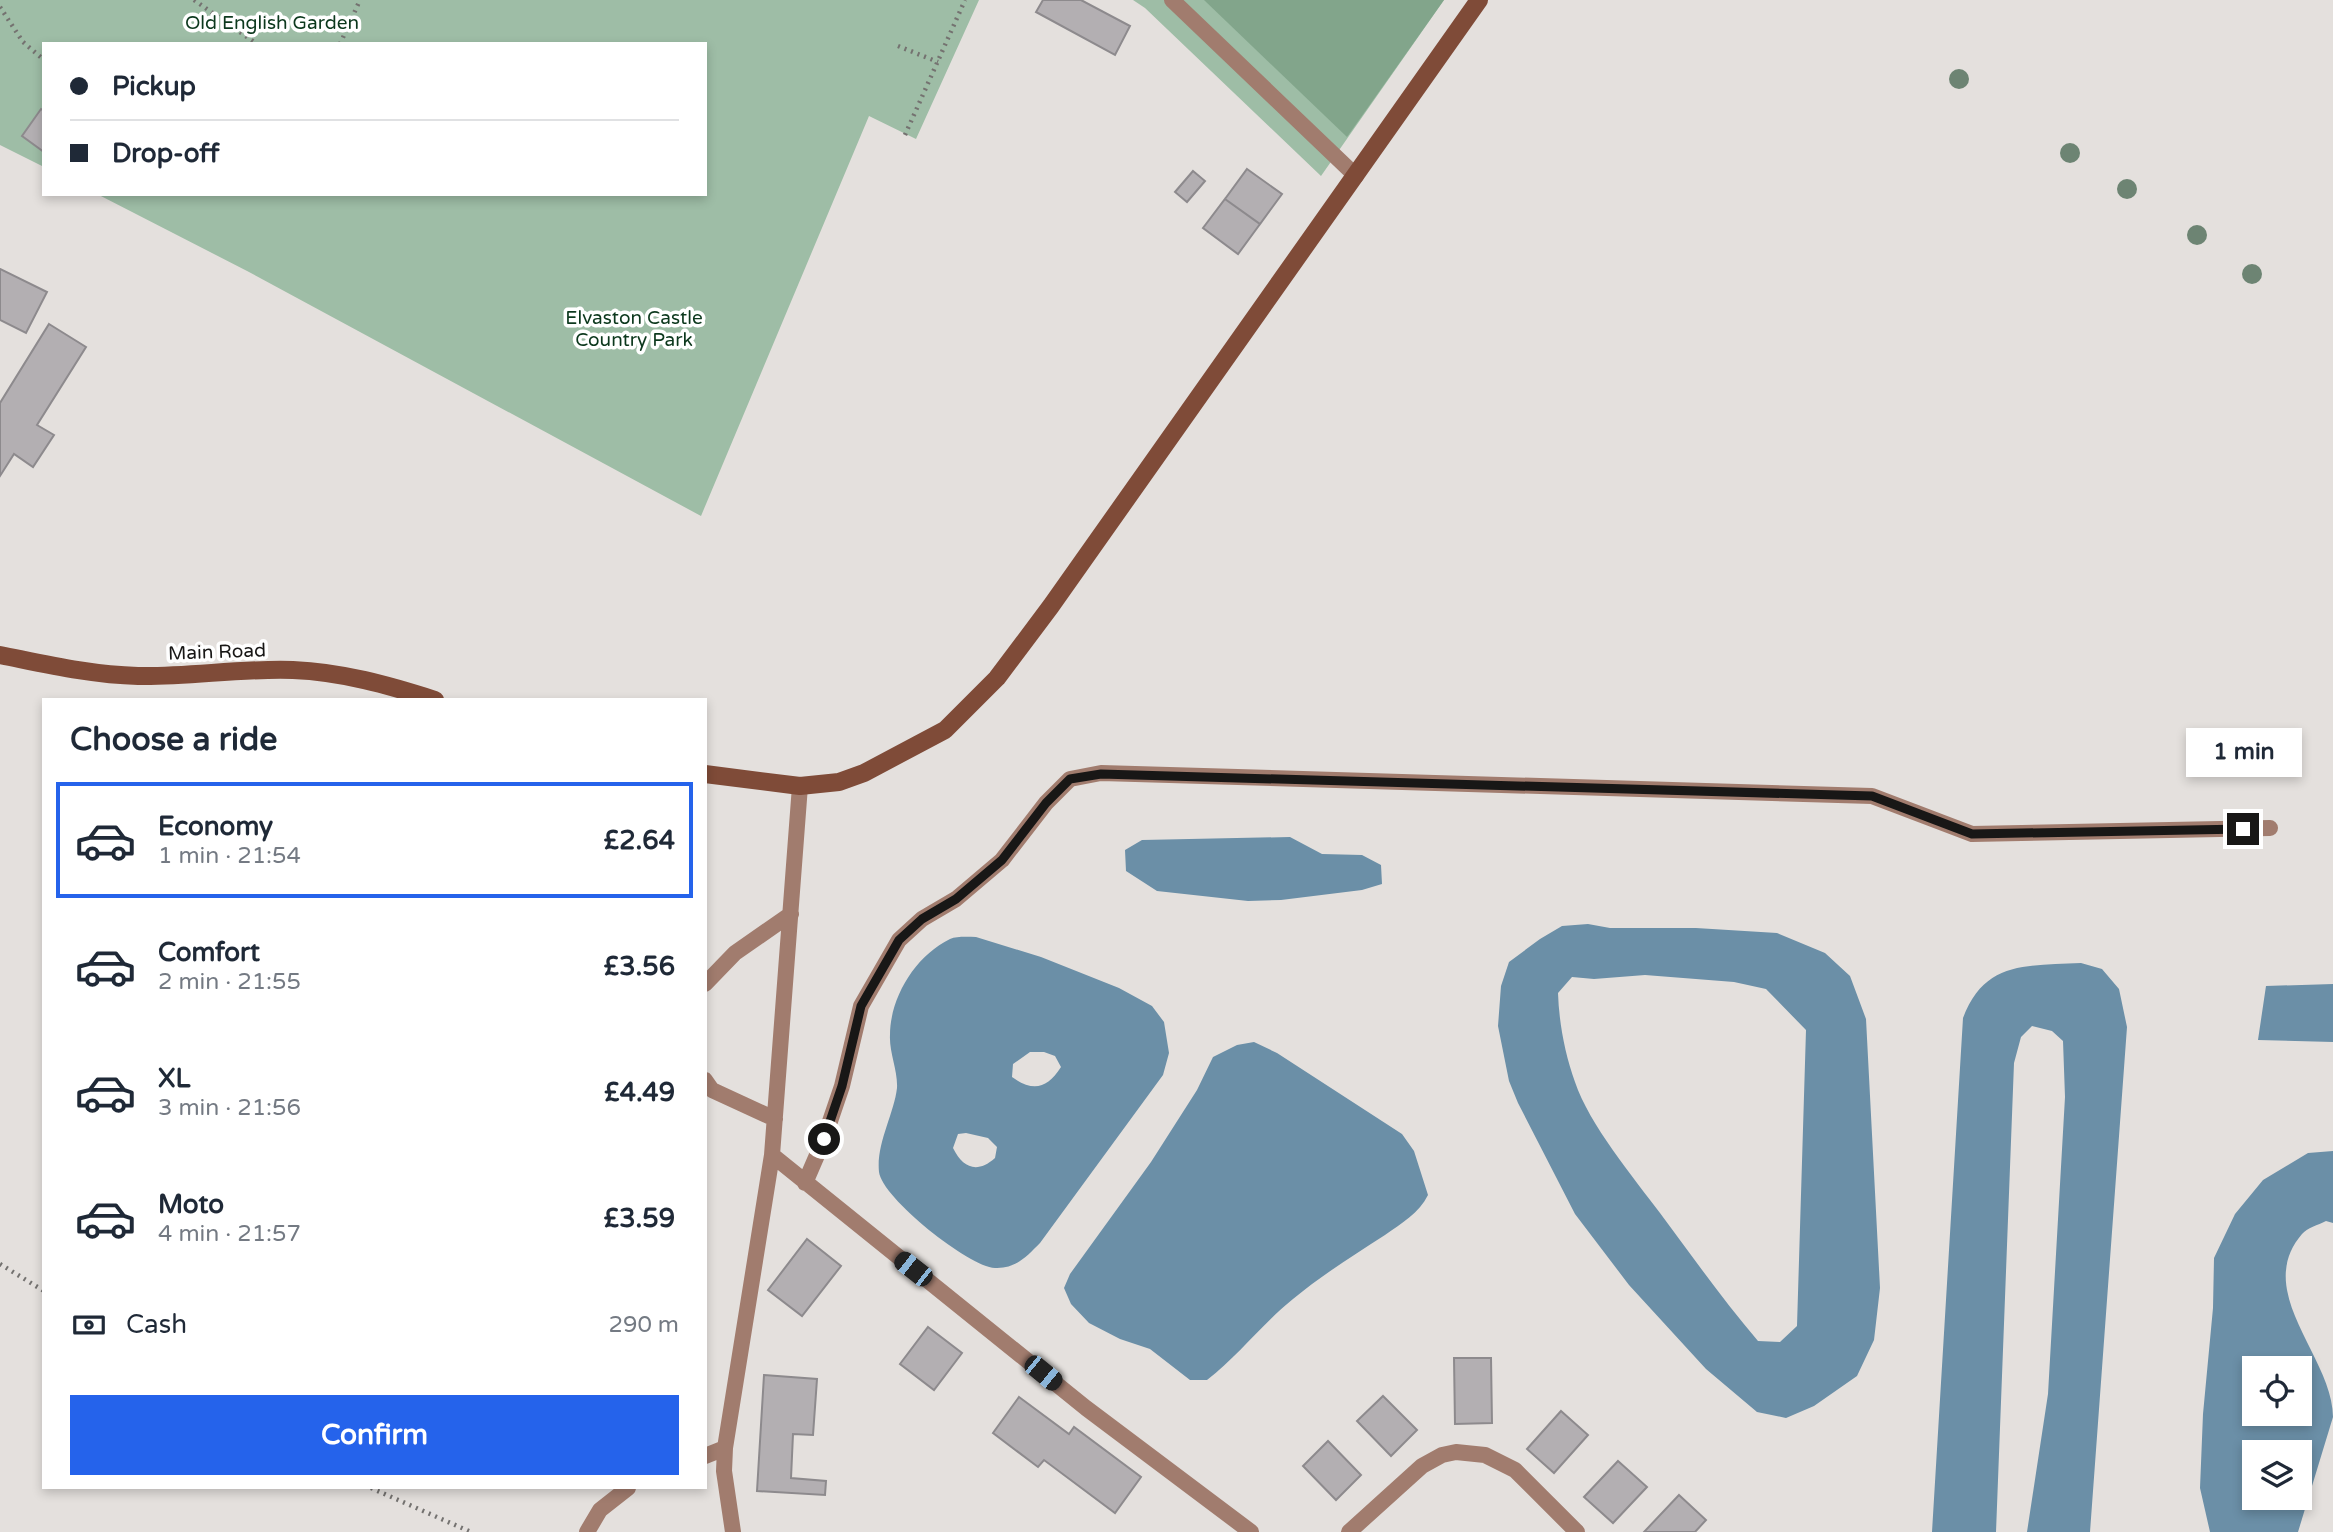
<!DOCTYPE html>
<html lang="en">
<head>
<meta charset="utf-8">
<style>
  body { margin:0; font-family:"Varela Round",sans-serif; background:#f6f6f7; color:#1f2937; height:100vh; display:flex; flex-direction:column; font-size:26px; white-space:nowrap }
  * { box-sizing:border-box; margin:0 }
  p { font-size:23px; color:#747a83 }
  .icon { flex:none; width:38px; height:38px; fill:none; stroke:currentColor; stroke-width:2; stroke-linecap:round; stroke-linejoin:round }
  .map { position:relative; flex:1; overflow:hidden }
  .panel { position:absolute; left:42px; top:698px; width:665px; height:791px; display:flex; flex-direction:column; background:#fff; border-radius:0px; box-shadow:0 4px 10px #0003 }
  .panel>* { flex:none }
  .guide { position:absolute; left:42px; top:42px; width:665px; height:154px; border-radius:0px; box-shadow:0 4px 10px #0003; display:grid; align-content:center; height:154px; padding:0 28px; background:#fff }
  .tools { position:absolute; left:2242px; top:1356px; display:grid; gap:14px }
  .tools a { display:grid; place-items:center; width:70px; height:70px; border-radius:0px; background:#fff; box-shadow:0 4px 10px #0003; font-size:35px }
  .end { position:absolute; width:32px; height:32px; margin:-16px; border:9px solid #181716; background:#fff; box-shadow:0 0 0 4px #fff }
  .from { border-radius:50% }
  .bubble { position:absolute; height:49px; border-radius:0px; background:#fff; box-shadow:0 4px 10px #0003; font-size:23px; font-weight:700; line-height:49px; text-align:center }
  .car { position:absolute; width:21px; height:42px; margin:-21px -10px; border-radius:9px; box-shadow:0 0 5px 2px #0007; background:linear-gradient(#222 24%,#8ab4d8 0 40%,#222 0 76%,#8ab4d8 0 86%,#222 0) }
  .guide b { display:flex; align-items:center; gap:24px; height:66px; font-size:26px }
  .guide b+b { border-top:2px solid #e0e1e3 }
  .guide i { width:18px; height:18px; background:#1f2937 }
  ul { padding:0; list-style:none }
  li { display:flex; align-items:center; gap:21px; height:116px; margin:0 14px 10px; padding:0 14px; border:4px solid transparent; border-radius:0px }
  li div { flex:1 }
  li b { display:block; font-size:26px }
  li em { font-style:normal; font-weight:700 }
  li.current { border-color:#2563eb }
  li>.icon { width:63px; height:63px; stroke-width:1.5 }
  h2 { padding:0 28px; font-size:32px; line-height:84px }
  .pay { display:flex; align-items:center; gap:18px; height:77px; padding:0 28px; font-size:26px }
  .pay p { margin-inline-start:auto }
  .button { display:flex; gap:14px; margin-top:auto; padding:14px 28px }
  .button a { flex:1; height:80px; border-radius:0px; background:#2563eb; color:#fff; font-size:28px; font-weight:700; line-height:80px; text-align:center }
  .map>svg:first-child { display:block }
</style>
</head>
<body>
<div class="map">
<svg width="2333" height="1532" viewBox="0 0 2333 1532">
  <rect width="100%" height="100%" fill="#e4e0dd"/>
  <path fill="#9ebda6" d="M0 0H979L916 139 869 116 701 516 249 272 97 194H705V44H44V167L0 145Z
    M1133 0H1444L1321 176 1145 8Z"/>
  <path fill="#82a58b" d="M1204 0H1444L1347 137Z"/>
  <path fill="#6b8fa7" fill-rule="evenodd" d="M1290 837 1322 854 1362 855 1381 865 1382 884 1362 890 1281 900 1248 901 1157 891 1126 871 1125 850 1142 840Z
    M1588 924 1610 928H1696L1777 933 1825 953 1850 976 1866 1019 1880 1288 1874 1340 1857 1376 1814 1406 1786 1418 1757 1412 1706 1369 1629 1285 1575 1214 1518 1103 1509 1081 1498 1026 1501 986 1509 962 1540 939 1562 926ZM1645 975 1734 982 1766 989 1806 1030 1797 1326 1780 1342 1758 1341C1723 1300 1692 1256 1660 1213 1633 1177 1589 1124 1575 1082 1565 1054 1559 1023 1558 993L1572 977 1594 979Z
    M976 937 1041 957 1119 988 1152 1006 1164 1022 1169 1053 1163 1075 1040 1243C1027 1256 1016 1269 995 1268 969 1267 882 1198 879 1172 876 1144 894 1114 897 1088 898 1071 889 1052 890 1035 890 998 915 956 950 939 957 936 968 937 976 937ZM1030 1052H1044L1055 1056 1061 1067C1047 1089 1033 1092 1012 1077L1013 1064ZM966 1133 988 1138 997 1147 995 1158C977 1174 963 1168 953 1148L958 1134Z
    M2081 963 2102 969 2119 989 2127 1027 2090 1532H2027L2048 1394 2065 1097 2063 1041 2052 1031 2032 1026 2021 1037 2014 1063 1996 1532H1932L1963 1018C1985 960 2027 966 2081 963Z
    M2333 984V1042L2258 1040 2266 986Z
    M1254 1042 1277 1053 1402 1134 1414 1151 1428 1195C1419 1213 1402 1223 1385 1235 1354 1255 1322 1275 1293 1299 1262 1324 1238 1356 1207 1380H1190L1150 1349 1120 1339 1089 1323 1071 1304 1064 1288 1070 1274 1151 1162 1197 1090 1213 1057 1237 1045Z
    M2333 1151V1223L2326 1221C2318 1225 2307 1228 2302 1234 2252 1292 2333 1357 2333 1417L2298 1532H2210L2200 1488 2203 1414 2213 1308 2214 1258 2235 1214 2263 1180 2308 1153ZM2300 1368V1414H2254V1368ZM2300 1452V1498H2254V1452Z"/>
  <path fill="#b3afb2" stroke="#8d8a8d" stroke-width="2" d="M1043 0H1081L1130 26 1115 55 1036 12Z
    M41 109 44 111V152L22 136Z
    M1247 169 1282 194 1260 224 1225 199Z
    M1193 171 1205 181 1187 202 1175 192Z
    M1225 199 1260 224 1238 254 1203 228Z
    M0 269 47 292 26 333 0 320Z
    M49 324 86 347 37 425 54 435 33 467 14 454 0 476V403Z
    M807 1239 841 1266 802 1316 768 1290Z
    M928 1327 962 1353 934 1390 900 1364Z
    M1454 1358H1491L1492 1423 1455 1424Z
    M764 1375 817 1379 813 1435 793 1434 791 1478 826 1481 825 1495 757 1491Z
    M1383 1396 1417 1430 1391 1456 1357 1421Z
    M1019 1397 1069 1434 1074 1427 1141 1477 1115 1513 1044 1460 1038 1467 993 1433Z
    M1561 1411 1588 1435 1554 1473 1527 1449Z
    M1328 1441 1361 1475 1336 1500 1303 1466Z
    M1618 1461 1647 1487 1613 1523 1584 1497Z
    M1679 1495 1706 1520 1695 1532H1644Z"/>
  <g fill="none" stroke-linecap="round" stroke-linejoin="round">
    <path stroke="#747270" stroke-width="4.5" stroke-dasharray="2 5" stroke-linecap="butt" d="M194 0 257 44
      M0 7 23 42 44 60
      M340 44 360 0
      M898 46 938 62
      M905 135 965 0
      M0 1264 44 1291
      M371 1488 471 1532"/>
    <path stroke="#a17c6e" stroke-width="16" d="M1172 0 1356 176
      M800 786 772 1155 1086 1408 1251 1532
      M705 984 735 953 791 914
      M705 1080 712 1090 775 1119
      M805 1183 824 1139 842 1086 861 1006 899 940 922 919 956 899 1002 860 1046 803 1070 779 1101 773 1872 796 1972 834 2270 828
      M705 1456 725 1448
      M587 1532 600 1510 628 1488
      M733 1532 724 1471 725 1448 772 1155
      M1349 1532 1422 1466 1442 1455 1456 1452 1485 1455 1515 1470 1577 1532"/>
    <path stroke="#7f4b38" stroke-width="18" d="M0 655C45 664 91 675 138 676 190 677 241 668 293 670 342 672 388 685 435 700
      M705 774 800 786 839 782 864 773 945 730 997 678 1051 606 1479 0"/>
  </g>
  <g fill="#6d8473">
    <circle cx="1959" cy="79" r="10"/>
    <circle cx="2070" cy="153" r="10"/>
    <circle cx="2127" cy="189" r="10"/>
    <circle cx="2197" cy="235" r="10"/>
    <circle cx="2252" cy="274" r="10"/>
  </g>
  <g fill="none" stroke-linecap="round" stroke-linejoin="round">
    <path stroke="#181716" stroke-width="9" d="M824 1139 842 1086 861 1006 899 940 922 919 956 899 1002 860 1046 803 1070 779 1101 774 1872 796 1972 834 2243 829"/>
  </g>
  <g text-anchor="middle" stroke-width="7" stroke-linejoin="round" paint-order="stroke">
    <g font-size="19" fill="#0c381d" stroke="#fff">
      <text x="272" y="29">Old English Garden</text>
      <text x="634" y="324">Elvaston Castle<tspan x="634" dy="22">Country Park</tspan></text>
    </g>
    <g font-size="19" fill="#181716" stroke="#fff">
      <text transform="translate(217 651) rotate(-2)" y="7">Main Road</text>
    </g>
  </g>
</svg>
<div class="tools">
<a><svg class="icon" aria-label="locate" viewBox="0 0 24 24"><circle cx="12" cy="12" r="6"/><path d="M12 2v4M12 18v4M2 12h4M18 12h4"/></svg></a>
<a><svg class="icon" aria-label="layers" viewBox="0 0 24 24"><path d="M12 4l9 5-9 5-9-5zM3 14l9 5 9-5"/></svg></a>
</div>
<i class="end from" style="left:824px;top:1139px"></i>
<i class="end" style="left:2243px;top:829px"></i>
<div class="bubble" style="left:2186px;top:728px;width:116px">1 min</div>
<i class="car" style="left:913px;top:1269px;rotate:308deg"></i>
<i class="car" style="left:1043px;top:1373px;rotate:129deg"></i>
<div class="guide">
<b><i class="from"></i>Pickup</b>
<b><i></i>Drop-off</b>
</div>
<section class="panel">
<h2>Choose a ride</h2>
<ul>
<li class="current"><svg class="icon" aria-label="car" viewBox="0 0 24 24"><path d="M5 17H2v-5l4-1 3-4h7l3 4 3 1v5h-3M9 17h6M6 11h13"/><circle cx="7" cy="17" r="2"/><circle cx="17" cy="17" r="2"/></svg><div><b>Economy</b><p>1 min · 21:54</p></div><em>£2.64</em></li>
<li><svg class="icon" aria-label="car" viewBox="0 0 24 24"><path d="M5 17H2v-5l4-1 3-4h7l3 4 3 1v5h-3M9 17h6M6 11h13"/><circle cx="7" cy="17" r="2"/><circle cx="17" cy="17" r="2"/></svg><div><b>Comfort</b><p>2 min · 21:55</p></div><em>£3.56</em></li>
<li><svg class="icon" aria-label="car" viewBox="0 0 24 24"><path d="M5 17H2v-5l4-1 3-4h7l3 4 3 1v5h-3M9 17h6M6 11h13"/><circle cx="7" cy="17" r="2"/><circle cx="17" cy="17" r="2"/></svg><div><b>XL</b><p>3 min · 21:56</p></div><em>£4.49</em></li>
<li><svg class="icon" aria-label="car" viewBox="0 0 24 24"><path d="M5 17H2v-5l4-1 3-4h7l3 4 3 1v5h-3M9 17h6M6 11h13"/><circle cx="7" cy="17" r="2"/><circle cx="17" cy="17" r="2"/></svg><div><b>Moto</b><p>4 min · 21:57</p></div><em>£3.59</em></li>
</ul>
<div class="pay"><svg class="icon" aria-label="cash" viewBox="0 0 24 24"><path d="M3 7h18v10H3z"/><circle cx="12" cy="12" r="2"/></svg>Cash<p>290 m</p></div>
<div class="button"><a>Confirm</a></div>
</section>
</div>
</body>
</html>
